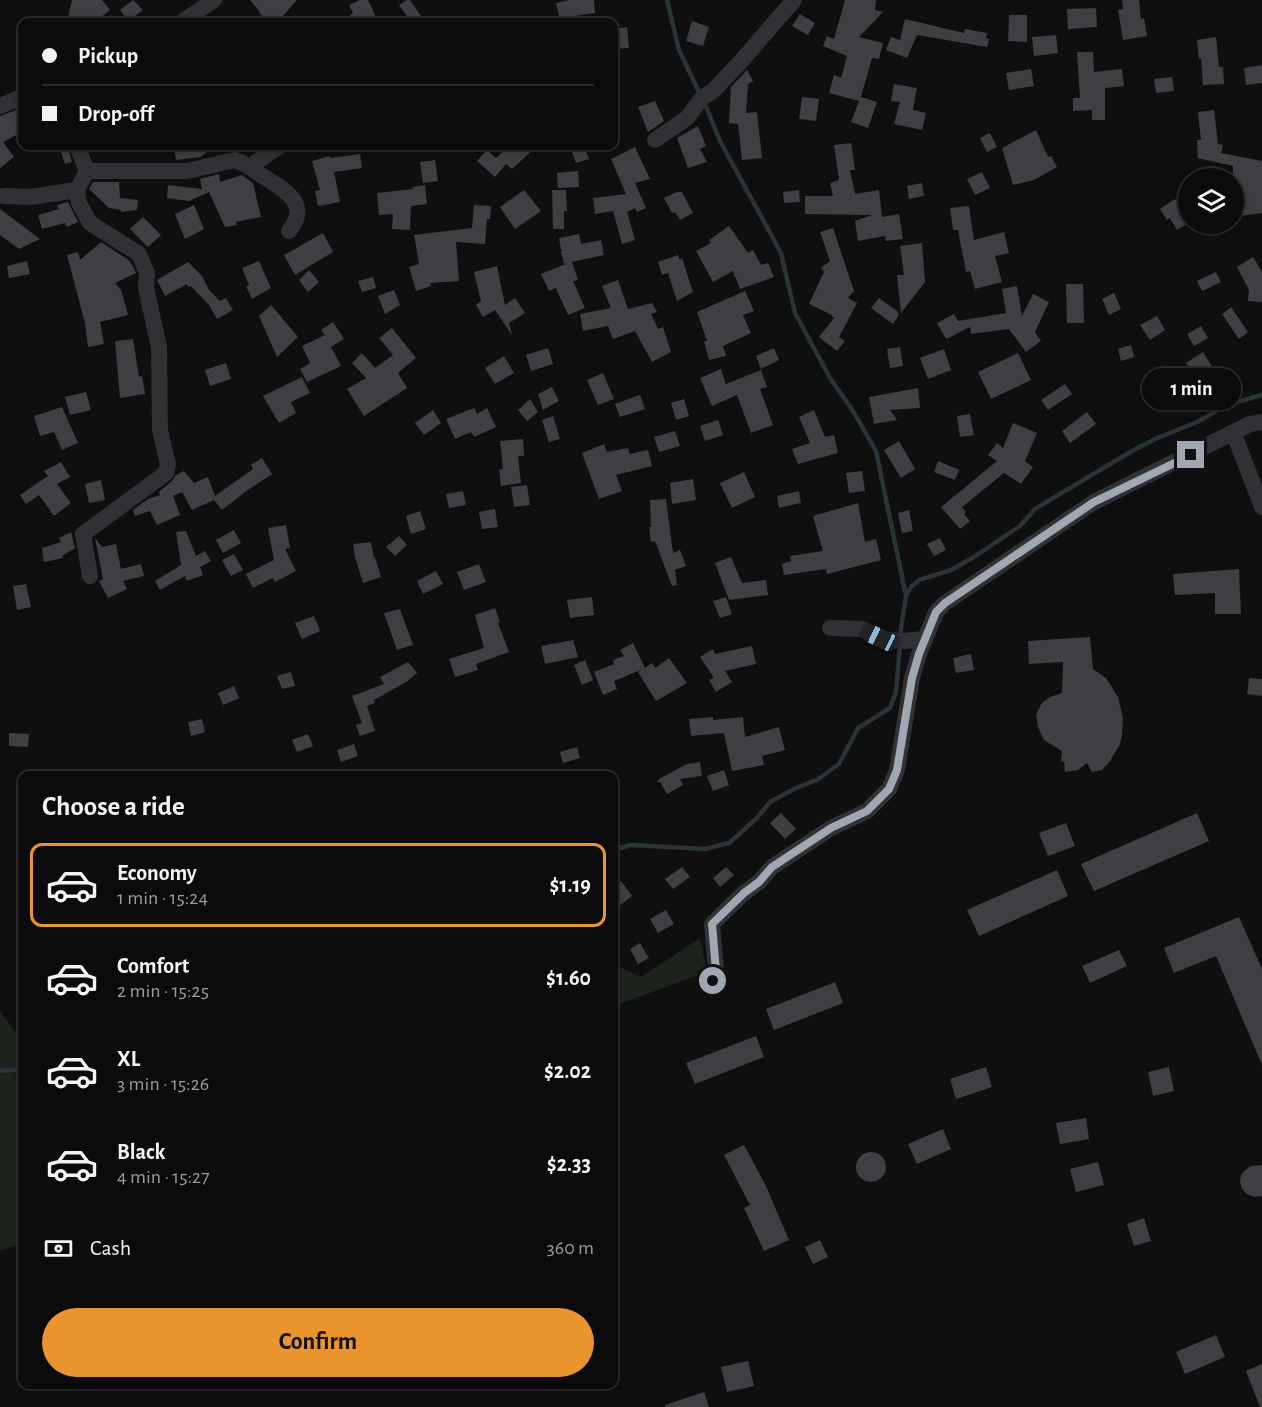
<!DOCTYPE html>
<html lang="en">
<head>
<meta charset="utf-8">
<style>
  body { margin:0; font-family:"Alegreya Sans",sans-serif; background:#141415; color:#f1f3f6; height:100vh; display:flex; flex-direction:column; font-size:22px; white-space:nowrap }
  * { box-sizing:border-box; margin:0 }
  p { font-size:20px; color:#9a9b9d }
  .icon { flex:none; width:33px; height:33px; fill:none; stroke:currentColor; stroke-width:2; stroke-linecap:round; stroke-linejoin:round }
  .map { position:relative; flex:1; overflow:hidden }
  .drawer { position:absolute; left:18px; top:771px; width:600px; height:618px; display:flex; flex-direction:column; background:#0b0b0c; border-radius:12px; box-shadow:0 3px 9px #0003,0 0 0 2px #2b2b2d }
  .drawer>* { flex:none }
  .banner { position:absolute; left:18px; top:18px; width:600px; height:132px; border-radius:12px; box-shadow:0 3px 9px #0003,0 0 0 2px #2b2b2d; display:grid; align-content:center; height:132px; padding:0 24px; background:#0b0b0c }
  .buttons { position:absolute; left:1178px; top:168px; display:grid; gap:12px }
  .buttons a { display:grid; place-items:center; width:66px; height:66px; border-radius:50%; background:#0b0b0c; box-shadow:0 3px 9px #0003,0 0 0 2px #2b2b2d; font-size:30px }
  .end { position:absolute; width:27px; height:27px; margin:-14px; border:8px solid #a0a7b1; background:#111; box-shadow:0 0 0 3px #111 }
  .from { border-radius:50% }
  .bubble { position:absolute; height:42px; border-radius:21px; background:#0b0b0c; box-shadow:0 3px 9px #0003,0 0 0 2px #2b2b2d; font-size:20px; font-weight:700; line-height:42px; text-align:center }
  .car { position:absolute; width:18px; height:36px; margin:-18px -9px; border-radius:8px; box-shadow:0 0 4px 2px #0007; background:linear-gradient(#222 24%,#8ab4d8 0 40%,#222 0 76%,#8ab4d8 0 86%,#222 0) }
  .banner b { display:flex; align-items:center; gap:21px; height:57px; font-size:22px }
  .banner b+b { border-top:2px solid #2b2b2d }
  .banner i { width:15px; height:15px; background:#f1f3f6 }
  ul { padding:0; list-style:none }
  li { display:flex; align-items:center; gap:18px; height:84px; margin:0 12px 9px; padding:0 12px; border:3px solid transparent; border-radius:12px }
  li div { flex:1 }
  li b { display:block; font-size:22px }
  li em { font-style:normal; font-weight:700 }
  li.current { border-color:#ea942d }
  li>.icon { width:54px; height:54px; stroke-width:1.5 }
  h2 { padding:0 24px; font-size:27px; line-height:72px }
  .pay { display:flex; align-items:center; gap:15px; height:66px; padding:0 24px; font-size:22px }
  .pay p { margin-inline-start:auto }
  .cta { display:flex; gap:12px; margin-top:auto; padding:12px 24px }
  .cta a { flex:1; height:69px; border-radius:36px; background:#ea942d; color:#111; font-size:24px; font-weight:700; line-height:69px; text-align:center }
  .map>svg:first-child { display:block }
</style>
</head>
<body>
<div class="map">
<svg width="1262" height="1407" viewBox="0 0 1262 1407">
  <rect width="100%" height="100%" fill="#0f0f10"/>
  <path fill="#1c231c" d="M700 938 707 972 614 1006V964L641 977Z
    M0 1011 22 1041V1243L0 1251Z"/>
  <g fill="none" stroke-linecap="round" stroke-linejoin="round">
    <path stroke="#293338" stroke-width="4.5" d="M667 0 679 50 700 94
      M705 104 720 141 781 253 795 313 830 378 853 411 876 451 906 596
      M900 635 906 596 911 587 919 580 951 570 974 557 1020 526 1035 509 1132 451 1155 439 1197 422 1227 405 1262 395
      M614 850 631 845 705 849 729 843 756 819 770 802 796 788 817 780 839 764 858 728 890 708 896 692 900 645
      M0 1071 22 1069"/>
  </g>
  <path fill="#3e3f43" d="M72 0H102L110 10 95 22H67Z
    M133 0 143 10 128 21 120 10Z
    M250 0H297L283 16 290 22H270L259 13 260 12Z
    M360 0H368L377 19 370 22H341L353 13 349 5Z
    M407 0H410L425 22H411L399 5Z
    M569 0H594L595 13 575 16 576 22H560L556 3Z
    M845 0H876L875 10 883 12 859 37 883 43 879 59 872 58 861 97 877 102 868 128 851 122 859 101 829 93 834 75 841 78 847 56 823 46 827 36 834 39Z
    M1122 0H1139L1141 19 1144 18 1147 36 1123 40 1118 10 1123 9Z
    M1096 8 1097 27 1068 29 1067 9Z
    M800 14 815 23 808 35 792 26Z
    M1009 15H1027V42L1008 41Z
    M905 19 964 33 965 29 987 33 986 38 989 39 987 47 917 35 907 58 886 50 891 37 900 40Z
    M692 21 709 27 703 46 686 41Z
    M627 27 629 48 614 49V29Z
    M1056 35 1058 53 1034 56 1032 37Z
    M1216 37 1219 67H1223L1224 84 1203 85 1201 58 1199 59 1197 40Z
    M1077 52H1093L1094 72 1122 69 1124 86 1105 88V120H1092V110L1073 111V98H1080Z
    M1262 65V83L1246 85 1244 68Z
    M1031 69 1034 86 1009 90 1006 73Z
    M747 70 753 81 748 84 746 113 757 112 762 158 742 160 738 124 729 123 731 87Z
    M1172 77 1174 91 1156 93 1154 79Z
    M894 84 917 88 913 110 926 113 922 130 894 124 900 102 891 101Z
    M802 97 819 99 816 121 799 119Z
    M655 101 664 121 648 132 638 107Z
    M22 108V122L17 124 22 132 3 142 14 157 0 168V116Z
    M1214 110 1218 144 1223 145 1221 153 1262 161V213L1233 217V166L1198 158 1197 140H1201L1198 112Z
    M698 126 706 146 700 149 707 162 688 168 677 138Z
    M1036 130 1048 157 1051 156 1057 167 1034 180 1013 185 1002 148Z
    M990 133 997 147 987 152 980 138Z
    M851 143 855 170H850L855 194 879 190 882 217 899 214 903 239 886 241 885 236 858 241 855 221 872 215 805 214V196H833L830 183 839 180 834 145Z
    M59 146H67L72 162 65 164Z
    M216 146 200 157 176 160 174 149Z
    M509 146H537L512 169 506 164 495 177 477 161 487 150 496 158Z
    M570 146H584L589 159 576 163Z
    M635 147 650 179 635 183 646 208 637 212 635 208 627 212 635 240 622 244 613 211 595 214 593 198 626 194 611 159Z
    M360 154 362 168 334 172 340 202 318 206 315 191 320 190 312 161 330 156V158Z
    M435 160 438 181 423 183 420 162Z
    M578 171 579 187 558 188 557 173Z
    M982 172 990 188 975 195 967 179Z
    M219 174 220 182 242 175 253 183 261 217 236 222 237 225 225 227 209 192 189 201 167 198 168 185 202 189 200 179Z
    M93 182H119L120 198 138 200 137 210 121 212V210L109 208 89 189Z
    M922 183 924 196 909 199 907 186Z
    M425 185 427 204 411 206 410 230 392 229 393 214 379 215 377 193 413 189V187Z
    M524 190 541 211 515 229 500 207Z
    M552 190H566L567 211H564V229H553Z
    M799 190 800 202 784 203 783 192Z
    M677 192H682L693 213 680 220 675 212 672 213 664 198Z
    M1175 199 1188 220V223L1177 230 1170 218 1167 220 1160 209Z
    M68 202 78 222 67 227 65 223 42 229 38 215 59 209 57 205Z
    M194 205 204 229 185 239 175 214Z
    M474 205 491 206 490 219H487L485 244 456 242 459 281 430 283 431 286 416 291 409 267 419 264 414 235 472 228Z
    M969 206 974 240 1004 232 1009 253 995 256 1002 282 975 289 970 271 966 272 958 230H953L950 208Z
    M0 209 40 239 19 249 0 235Z
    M143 217 161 235 148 247 130 229Z
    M729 226 748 253 753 250 761 265 768 263 774 277 740 289 733 271 713 282 696 251 711 243 709 240Z
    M833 228 854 291 848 298 857 303 839 337 845 341 837 351 819 337 834 318 832 316V315L809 304 824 272 821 268 830 261 820 232Z
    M323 233 333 252 295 275 284 255Z
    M579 234 581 244 601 240 604 255 572 262 578 280 573 281 585 308 568 315 556 288 549 291 541 274 568 263 564 264 561 251 565 250H561L559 238Z
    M101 242 130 261 136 273 115 283 121 290 128 315 100 322 104 344 88 347 85 323 67 255 78 252 80 260Z
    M922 243 925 282 901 313 897 275H904L900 246Z
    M678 255 680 260 682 258 693 292 677 301 668 273 662 275 658 262Z
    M1253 257 1262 272V302L1248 301 1249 290 1237 267Z
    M27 261 30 274 9 278 7 266Z
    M259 261 271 288 252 299 246 286 249 285 242 268Z
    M188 262 202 276 209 290 220 301 226 298 233 310 217 319 209 305 191 286 188 287 187 284 165 296 157 280Z
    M497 266 505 305 515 298 525 313 509 323 512 335 495 310 483 317 476 305 481 301 474 272Z
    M309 270 319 282 308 292 299 280Z
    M1216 272 1221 282 1202 291 1197 281Z
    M373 277 376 288 362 292 358 281Z
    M618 280 628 309 652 303 657 312 651 314 658 329 663 327 671 352 652 362 635 331 613 339 608 326 583 331 580 314 611 308 602 286Z
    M1066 284H1083L1084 323H1067Z
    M1017 286 1022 316 1033 294 1049 302 1035 332 1041 341 1026 352 1009 329 971 334 970 327 946 339 937 323 954 314 958 321 1006 313 1002 289Z
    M394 290 400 305 385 314 378 296Z
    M745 291 754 311 743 315 751 333 723 346 726 356 709 360 704 341H707L697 312Z
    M1114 293 1121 309 1109 315 1102 299Z
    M879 298 897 311 899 315 893 324 871 308Z
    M271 305 298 337 277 357 259 316Z
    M1231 307 1248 332 1239 339 1222 314Z
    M1157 316 1165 330 1150 340 1140 325Z
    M333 322 344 339 331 347 341 366 307 382 300 369 310 363 302 346 325 335 321 330Z
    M1201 326 1208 338 1194 346 1187 334Z
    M392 328 416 358 398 373 407 388 364 416 347 389 366 378 352 363 362 353 375 368 393 355 379 338Z
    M133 339 139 377 142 376 145 394 120 398 115 341Z
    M1131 345 1134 357 1121 361 1118 349Z
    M900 347 903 366 890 368 887 349Z
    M548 348 553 364 531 371 526 355Z
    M774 348 779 360 761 369 756 356Z
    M944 349 951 370 928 379 920 358Z
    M1203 352 1216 373 1199 384 1186 363Z
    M1018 353 1031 380 991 399 978 372Z
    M504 356 514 373 495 384 485 368Z
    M226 363 231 379 210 386 205 370Z
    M721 369 726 384 761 370 767 387 760 389 773 425 751 433 737 395 712 406 700 378Z
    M603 373 614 399 598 405 587 380Z
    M302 377 310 393 291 402 296 413 279 423 263 396Z
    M1065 384 1072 394 1048 410 1041 400Z
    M552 387 559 401 543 410 538 394Z
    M918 388 920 408 890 410 897 420 874 424 869 397Z
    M86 392 91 410 70 415 65 397Z
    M640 395 645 409 620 417 615 404Z
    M530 399 538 412 527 421 518 410Z
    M684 399 689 416 676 420 671 403Z
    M62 407 78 443 62 450 54 432 40 436 34 416Z
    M474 408 477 414 487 408 496 427 474 437 471 432 455 439 446 419Z
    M433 410 441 423 424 435 415 423Z
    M814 410 825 437 834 435 838 453 798 464 792 449 810 443 799 417Z
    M1087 412 1096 424 1070 443 1062 431Z
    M970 414 974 435 960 437 957 416Z
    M553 416 560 439 549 442 542 420Z
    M718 420 723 435 705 441 700 426Z
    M1013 423 1037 433 1025 461 1033 467 1021 484 1004 473 962 507 966 512 964 514 970 521 960 529 941 507 997 461 988 455 997 443 1003 448Z
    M675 431 680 446 659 452 654 437Z
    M523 439 524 456H518L521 483 501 486 499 470 503 469 500 441Z
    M899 441 915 469 901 478 884 450Z
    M604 444 607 452 628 448 630 454 648 450 652 466 616 475 622 491 599 499 582 453Z
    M262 458 272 474 245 492 222 510 214 500 192 510 182 492 173 496 180 515 157 525 150 511 135 516 133 510 148 499 160 495 159 492 172 481 176 475 184 471 194 483 208 477 215 496 253 469 251 465Z
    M938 461 959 470 955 480 934 472Z
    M61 462 70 477 57 484 71 503 54 516 39 495 26 504 20 495 48 476 44 471Z
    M862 471 865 491 849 493 846 473Z
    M744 472 755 497 732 508 720 483Z
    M693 479 696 500 672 504 670 483Z
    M101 480 105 500 89 503 85 484Z
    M527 485 530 505 514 507 511 487Z
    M463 491 466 505 449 508 446 494Z
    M799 491 801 503 779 508 777 496Z
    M666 499 673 553 680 550 686 566 675 570 677 585 672 586 655 541 651 542 649 527H651L650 500Z
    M858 503 865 542 876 539 881 560 827 574 826 569 784 575 782 564 791 561 790 556 823 551 813 516Z
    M495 509 498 527 482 529 479 512Z
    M909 510 913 531 902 533 898 513Z
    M420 511 426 529 411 534 406 516Z
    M286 525 290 548 285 549 296 571 275 582 273 578 253 588 246 574 274 560 268 528Z
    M234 530 241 543 223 553 216 540Z
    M186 531 196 556 205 551 211 561 200 567 203 575 187 581 185 576 160 590 155 581 181 565 176 532Z
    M71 532 75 548 62 556 63 558 44 562 42 548 61 542 59 538Z
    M399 536 407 545 395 556 386 547Z
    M95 538 102 547 116 544 121 569 141 564 144 576 123 581 127 589 108 598 99 581 103 579Z
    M940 538 946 550 934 556 927 544Z
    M371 542 374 558 375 557 381 577 363 583 355 557 353 544Z
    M234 554 243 570 231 576 222 560Z
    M731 557 742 583 766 580 768 595 729 600 715 563Z
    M479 564 486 582 464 590 457 572Z
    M1239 569 1241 614H1215V593L1175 595 1173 574Z
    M436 571 443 584 423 594 417 581Z
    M26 584 31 607 17 610 13 586Z
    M592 597 594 615 570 618 567 600Z
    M726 597 732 614 720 618 713 601Z
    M495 608 500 622 498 623 509 652 476 664 478 670 455 677 449 659 484 648 475 615Z
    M400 609 413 645 397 650 384 613Z
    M314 616 320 631 302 639 295 623Z
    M1090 637 1093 669 1106 678 1118 697 1123 718 1122 735 1120 744 1110 761 1102 770 1092 772 1087 763 1078 770 1065 772 1064 761 1061 762 1062 751 1044 740 1038 727 1036 714 1042 703 1050 697 1062 693 1063 662 1029 664 1028 641Z
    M573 640 578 657 545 664 541 646Z
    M633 643 645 668 652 663 655 668 669 658 687 683 656 701 638 672 643 669 614 681 617 689 603 695 594 672 614 664 613 660 624 656 620 650Z
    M752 646 756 664 725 671 732 682 716 692 709 680 714 678 700 657 713 649 715 654Z
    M971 654 974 670 956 673 953 658Z
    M585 660 593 680 582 685 574 665Z
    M408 662 417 673 406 682 374 700 375 703 367 706 375 731 360 736 356 725 362 723 352 696 384 684 380 677Z
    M291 672 295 686 282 689 277 676Z
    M1249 678 1262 679V696L1247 694Z
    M234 686 239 698 223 705 218 693Z
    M713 717V720L743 717 745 737 779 727 785 750 762 756 764 765 732 771 724 733 691 736 689 719Z
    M202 719 205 732 191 736 188 722Z
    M9 733 29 734 28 747 9 746Z
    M308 734 313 746 297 752 292 740Z
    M354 744 358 756 341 762 337 750Z
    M577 747 580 758 563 763 560 752Z
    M700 762 702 776 680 779 683 785 667 794 660 782H657L659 779 687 764Z
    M724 770 729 785 713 791 707 776Z
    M781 813 796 829 785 839 770 823Z
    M1197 813 1209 841 1094 891 1081 864Z
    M1066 823 1075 846 1048 856 1039 833Z
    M682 867 690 877 673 889 665 879Z
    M726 867 734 875 720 887 713 878Z
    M1057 870 1068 896 979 936 967 910Z
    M621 881 632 896 614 910V887Z
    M666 910 674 924 658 933 650 919Z
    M1239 917 1262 969V1065L1216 956 1174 973 1164 948Z
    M640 943 649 958 638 964 630 949Z
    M1119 950 1127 966 1090 983 1082 966Z
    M835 982 843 1003 774 1030 766 1009Z
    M756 1036 764 1057 695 1084 686 1063Z
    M986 1067 992 1087 956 1099 950 1079Z
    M1169 1067 1174 1091 1153 1096 1148 1072Z
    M1086 1118 1089 1139 1060 1144 1056 1123Z
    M943 1129 951 1149 917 1164 908 1144Z
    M744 1145 765 1184 789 1240 764 1251 744 1208 750 1205 724 1155Z
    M856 1167a15 15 0 1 1 30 0a15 15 0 1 1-30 0Z
    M1098 1162 1104 1185 1076 1192 1070 1169Z
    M1262 1165V1196L1254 1197 1247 1194 1242 1189 1240 1182 1241 1175 1245 1170 1251 1166Z
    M1144 1218 1151 1241 1134 1246 1127 1224Z
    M820 1240 828 1257 813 1264 805 1247Z
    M1216 1335 1225 1357 1185 1374 1176 1352Z
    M748 1361 754 1386 727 1392 721 1367Z
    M1262 1364V1407H1260L1246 1371Z
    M704 1392 709 1407H665V1405Z"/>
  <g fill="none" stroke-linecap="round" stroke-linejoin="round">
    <path stroke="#303135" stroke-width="16" d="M182 22 214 0
      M0 106 22 97
      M655 140 687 118 702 98 713 91 743 59 794 0
      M77 146 87 171 77 190 79 203 90 223 139 254 147 273 146 288 159 347 160 430 168 464 166 473 83 534 90 576
      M249 167 280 146
      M87 171H187L235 160C246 163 254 171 264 177 285 190 311 204 289 231
      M4 196 31 197 77 190
      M1234 434 1262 507
      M830 628 862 629 880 638 891 640 904 641 924 639
      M713 981 716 971 712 924 744 893 759 882 772 867 831 828 867 811 889 789 897 770 912 678 919 654 936 612 945 603 1094 502 1250 424 1262 422"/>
  </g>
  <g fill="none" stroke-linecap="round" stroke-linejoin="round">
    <path stroke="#a0a7b1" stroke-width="8" d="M713 981 716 971 712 924 744 893 759 882 772 867 831 828 867 811 889 789 897 770 912 678 919 654 936 612 945 603 1094 502 1191 455"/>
  </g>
</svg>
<div class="buttons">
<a><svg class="icon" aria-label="layers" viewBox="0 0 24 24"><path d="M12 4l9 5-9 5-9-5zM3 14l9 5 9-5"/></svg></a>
</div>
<i class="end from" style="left:713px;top:981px"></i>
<i class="end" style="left:1191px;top:455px"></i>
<div class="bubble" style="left:1142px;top:368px;width:99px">1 min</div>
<i class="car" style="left:880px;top:638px;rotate:295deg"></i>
<div class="banner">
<b><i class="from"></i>Pickup</b>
<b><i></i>Drop-off</b>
</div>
<section class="drawer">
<h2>Choose a ride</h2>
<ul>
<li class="current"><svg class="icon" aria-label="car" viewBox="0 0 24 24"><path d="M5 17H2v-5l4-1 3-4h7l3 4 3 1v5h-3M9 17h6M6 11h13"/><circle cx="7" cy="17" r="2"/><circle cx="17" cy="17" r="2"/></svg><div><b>Economy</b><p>1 min · 15:24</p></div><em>$1.19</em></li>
<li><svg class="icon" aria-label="car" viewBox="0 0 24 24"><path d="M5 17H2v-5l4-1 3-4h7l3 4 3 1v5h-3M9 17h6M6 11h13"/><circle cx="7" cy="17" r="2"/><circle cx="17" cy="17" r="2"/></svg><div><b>Comfort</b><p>2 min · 15:25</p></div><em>$1.60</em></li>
<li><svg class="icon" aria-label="car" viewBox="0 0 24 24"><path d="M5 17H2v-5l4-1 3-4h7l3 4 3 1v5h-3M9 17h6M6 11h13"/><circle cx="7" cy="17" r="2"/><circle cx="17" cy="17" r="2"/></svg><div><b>XL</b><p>3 min · 15:26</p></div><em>$2.02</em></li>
<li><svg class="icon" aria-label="car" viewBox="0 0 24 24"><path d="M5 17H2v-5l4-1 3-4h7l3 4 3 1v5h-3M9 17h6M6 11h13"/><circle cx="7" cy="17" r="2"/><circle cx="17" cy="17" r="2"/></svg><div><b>Black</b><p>4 min · 15:27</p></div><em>$2.33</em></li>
</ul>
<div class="pay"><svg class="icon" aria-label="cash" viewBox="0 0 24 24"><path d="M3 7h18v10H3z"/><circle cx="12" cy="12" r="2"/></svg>Cash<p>360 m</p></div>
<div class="cta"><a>Confirm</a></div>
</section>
</div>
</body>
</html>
